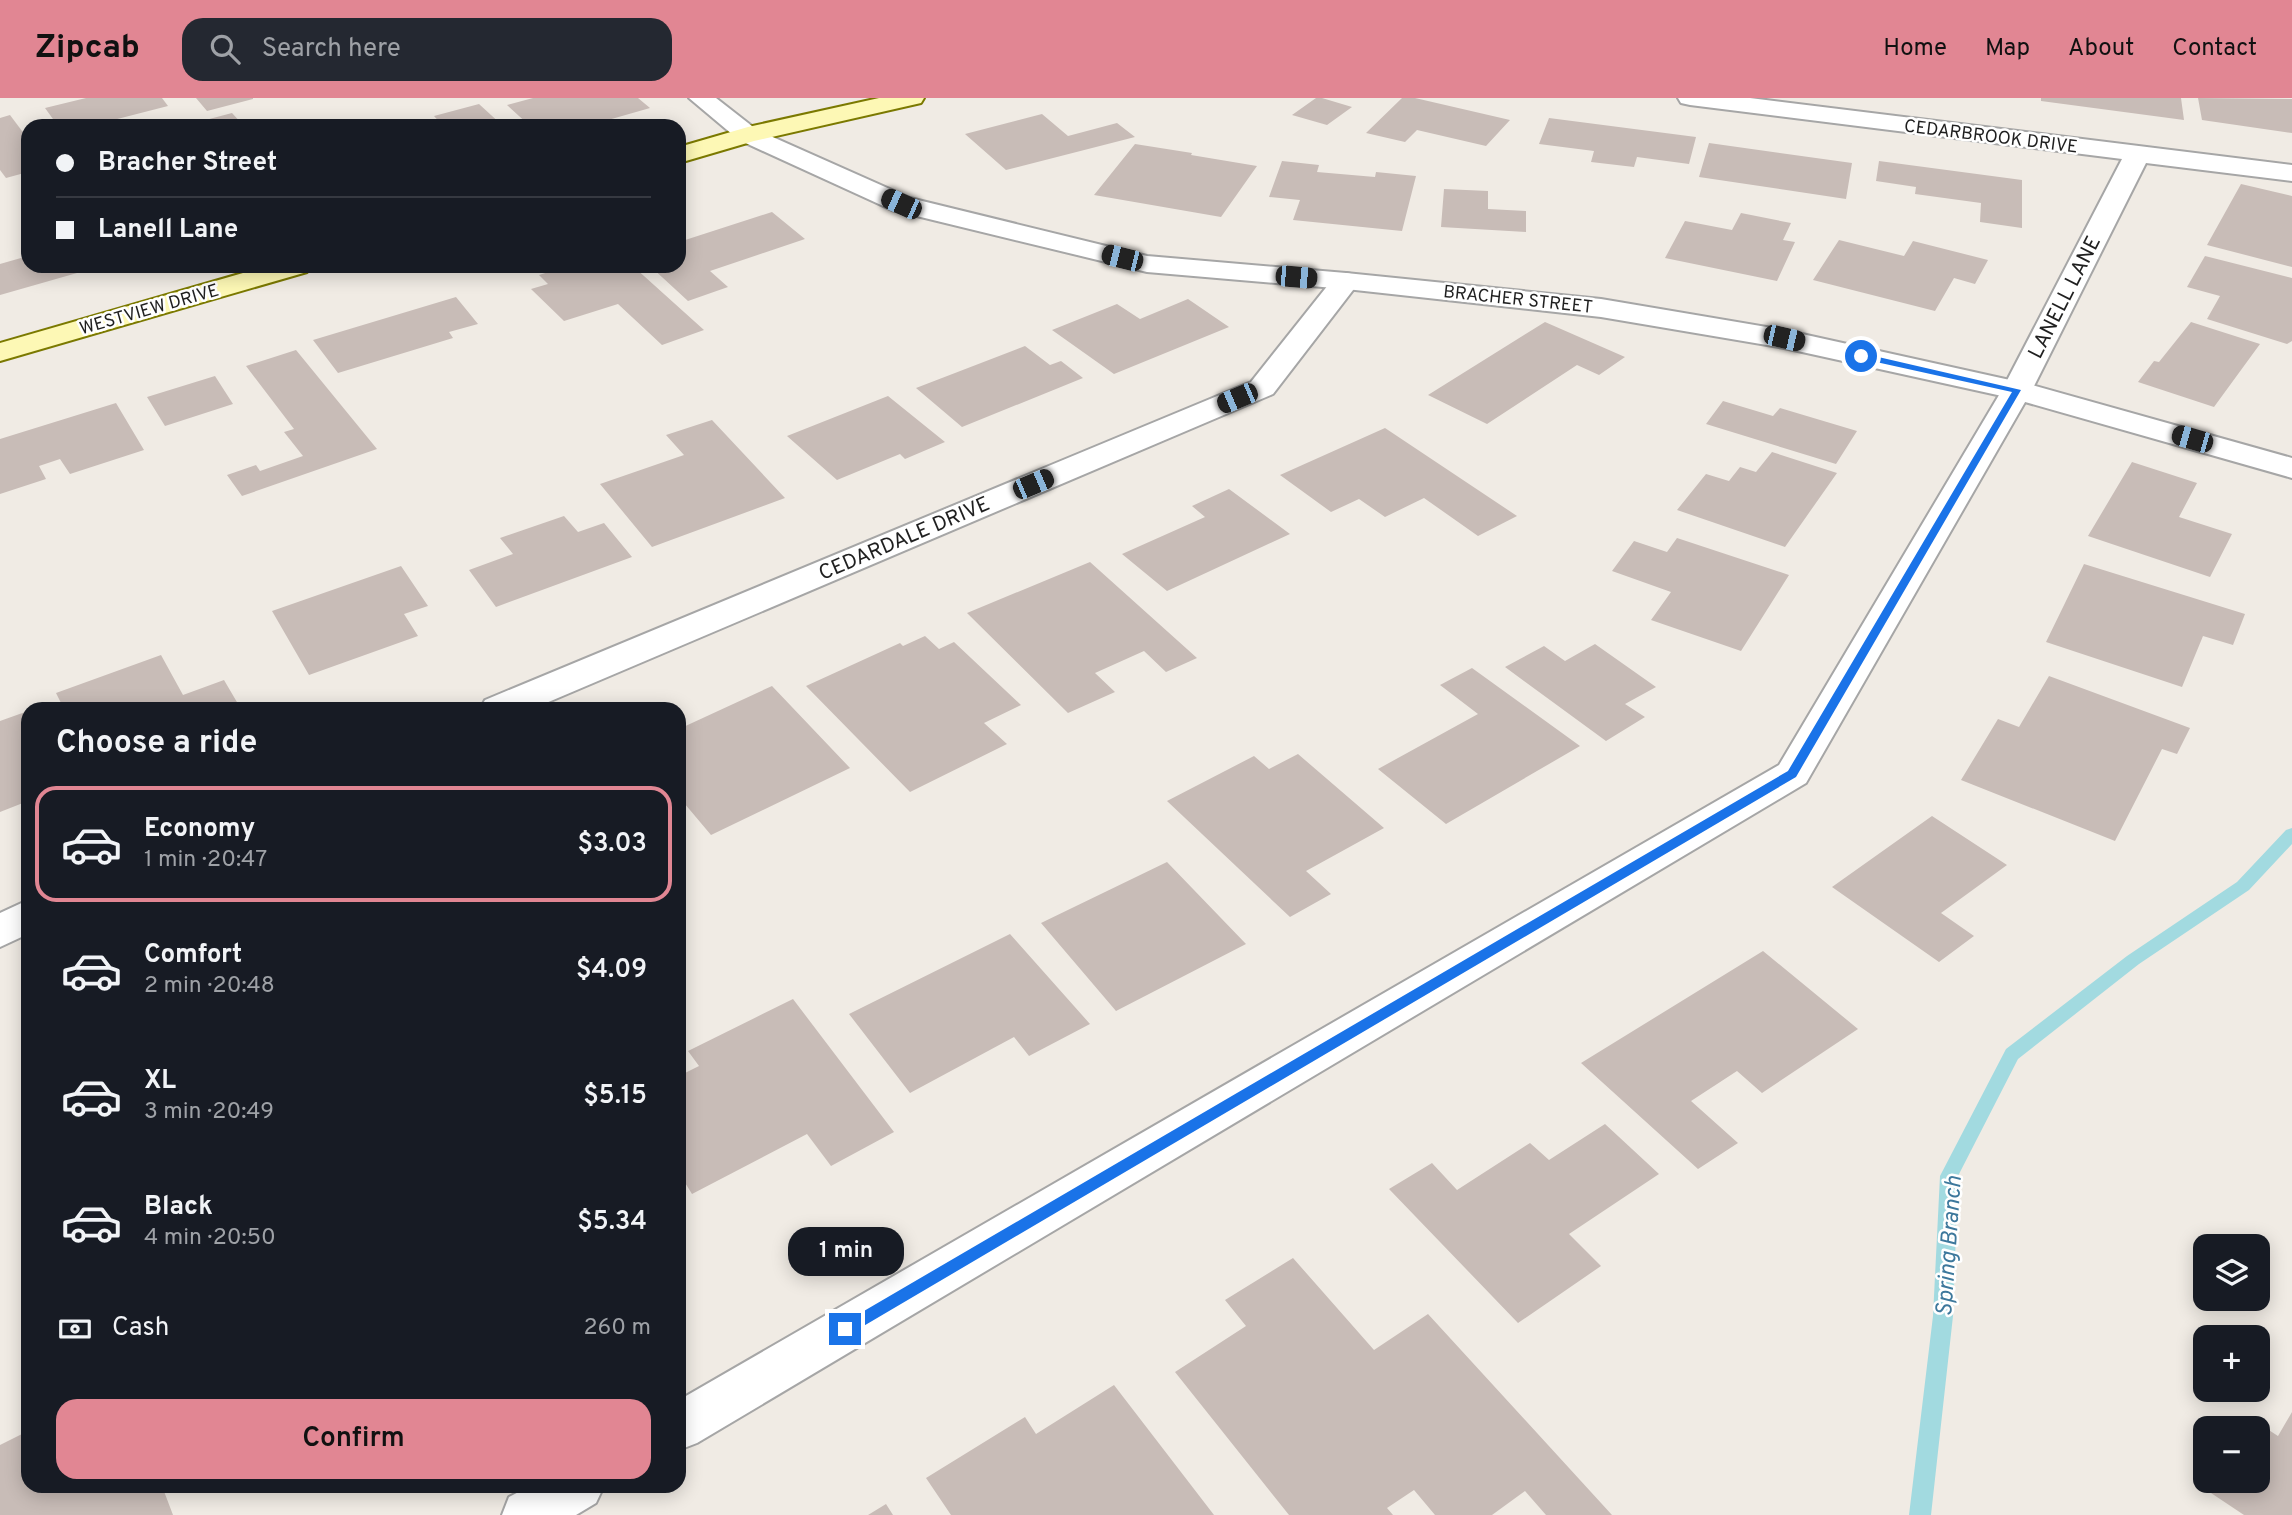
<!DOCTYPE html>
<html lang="en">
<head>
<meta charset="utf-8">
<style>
  body { margin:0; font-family:Overpass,sans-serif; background:#242831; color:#f1f3f6; height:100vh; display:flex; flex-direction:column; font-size:26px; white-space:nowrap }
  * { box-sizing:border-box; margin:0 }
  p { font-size:23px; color:#9ea1a6 }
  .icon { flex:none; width:38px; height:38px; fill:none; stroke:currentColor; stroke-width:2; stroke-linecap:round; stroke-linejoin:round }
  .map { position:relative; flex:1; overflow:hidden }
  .panel { position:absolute; left:21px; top:604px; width:665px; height:791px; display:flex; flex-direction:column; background:#171b24; border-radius:21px; box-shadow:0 4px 18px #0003 }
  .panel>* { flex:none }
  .banner { position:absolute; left:21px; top:21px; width:665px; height:154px; border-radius:21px; box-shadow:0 4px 18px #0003; display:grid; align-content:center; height:154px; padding:0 35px; background:#171b24 }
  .controls { position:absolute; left:2193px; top:1136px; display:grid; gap:14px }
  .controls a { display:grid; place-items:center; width:77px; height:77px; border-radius:14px; background:#171b24; box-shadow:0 4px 18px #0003; font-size:35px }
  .end { position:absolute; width:32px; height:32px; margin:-16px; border:9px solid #1a73e8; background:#fff; box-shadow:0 0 0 4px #fff }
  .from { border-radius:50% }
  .bubble { position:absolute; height:49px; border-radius:21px; background:#171b24; box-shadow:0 4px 18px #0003; font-size:23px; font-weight:600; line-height:49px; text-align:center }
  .car { position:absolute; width:21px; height:42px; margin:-21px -10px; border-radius:9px; box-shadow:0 0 5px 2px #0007; background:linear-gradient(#222 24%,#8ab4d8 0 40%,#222 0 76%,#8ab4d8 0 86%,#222 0) }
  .banner b { display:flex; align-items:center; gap:24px; height:66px; font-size:26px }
  .banner b+b { border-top:2px solid #363941 }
  .banner i { width:18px; height:18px; background:#f1f3f6 }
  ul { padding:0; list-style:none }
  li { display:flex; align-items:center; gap:21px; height:116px; margin:0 14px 10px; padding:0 21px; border:4px solid transparent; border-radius:21px }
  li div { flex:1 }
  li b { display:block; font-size:26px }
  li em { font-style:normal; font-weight:600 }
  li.active { border-color:#e18693 }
  li>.icon { width:63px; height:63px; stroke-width:1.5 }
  h2 { padding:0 35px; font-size:32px; line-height:84px }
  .pay { display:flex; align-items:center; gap:18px; height:77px; padding:0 35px; font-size:26px }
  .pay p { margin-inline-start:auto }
  .action { display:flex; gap:14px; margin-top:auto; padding:14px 35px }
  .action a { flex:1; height:80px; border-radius:21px; background:#e18693; color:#111; font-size:28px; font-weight:600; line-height:80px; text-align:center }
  header { display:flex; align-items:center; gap:42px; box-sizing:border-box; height:98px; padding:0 35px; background:#e18693; color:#111 }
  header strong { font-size:33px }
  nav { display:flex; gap:38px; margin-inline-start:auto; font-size:24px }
  .search { width:490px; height:63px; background:#242831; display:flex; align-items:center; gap:18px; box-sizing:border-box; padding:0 24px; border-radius:21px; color:#9ea1a6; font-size:26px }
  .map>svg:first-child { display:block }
</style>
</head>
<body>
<header>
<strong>Zipcab</strong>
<div class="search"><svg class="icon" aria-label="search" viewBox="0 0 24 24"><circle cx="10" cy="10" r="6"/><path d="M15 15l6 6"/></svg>Search here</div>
<nav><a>Home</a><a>Map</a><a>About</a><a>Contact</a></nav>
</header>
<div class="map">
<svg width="2292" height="1417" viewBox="0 0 2292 1417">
  <rect width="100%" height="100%" fill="#f0ebe4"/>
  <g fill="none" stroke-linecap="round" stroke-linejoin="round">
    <path fill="#a2dae0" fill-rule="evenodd" d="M2292 730V746L2249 792 2139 866 2018 961 1958 1078 1953 1218 1931 1417H1909L1933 1218 1940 1078 2006 951 2127 858 2237 784 2286 732Z"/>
  </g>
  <path fill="#c8bcb7" d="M86 0H162L168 8 90 28H58L45 10Z
    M196 0H253V1L207 13Z
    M533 0H638L650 10 587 28H530L507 7Z
    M1316 0H1322L1352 9 1327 27 1292 17Z
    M1402 0H1415L1510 22 1486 48 1417 32 1405 44 1366 35Z
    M2041 0H2181L2184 22 2041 3Z
    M2198 0 2292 1V35L2202 22Z
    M479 6 503 28H443L434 18Z
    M232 15 244 28H202L198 24Z
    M1042 16 1068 38 1117 25 1135 39 1006 72 965 36Z
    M10 17 28 41V74L6 80 0 72V20Z
    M1549 20 1696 39 1689 66 1637 59 1634 69 1591 64 1594 53 1539 46Z
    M1709 45 1852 65 1846 101 1699 79Z
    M1135 46 1192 55 1191 57 1257 68 1221 119 1094 97Z
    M1282 63 1319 67 1317 74 1375 79 1376 74 1416 78 1402 133 1293 122 1300 102 1269 99Z
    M1879 63 2022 82V130L1980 124 1981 105 1915 96 1916 89 1876 83Z
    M2241 86 2292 98V169L2207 147Z
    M1444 91 1488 93V111L1526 113V134L1441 129Z
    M772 114 805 141 710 173 728 189 688 203 650 168H679V144Z
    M1741 115 1791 125 1783 142 1795 144 1777 183 1665 160 1685 123 1732 132Z
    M1839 142 1904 158 1913 143 1988 162 1975 186 1954 180 1935 213 1813 182Z
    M28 158V168L98 169 0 197V166Z
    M2205 158 2292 180V243L2287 246 2207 221 2220 198 2187 189Z
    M567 168H618L623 173 634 169 704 232 662 247 618 206 564 223 531 191 548 186 539 177Z
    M456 199 478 226 449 234 453 240 338 275 313 242Z
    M1188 201 1229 229 1114 276 1052 232 1117 206 1140 221Z
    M1545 224 1625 259 1599 277 1577 267 1487 326 1428 297Z
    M2191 224 2260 246 2214 309 2138 284 2154 263 2159 264Z
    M1025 248 1050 267 1061 263 1083 280 962 329 916 290Z
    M296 252 377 351 242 398 227 377 256 367 260 373 303 358 284 334 294 331 246 268Z
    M215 278 233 306 165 328 147 299Z
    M888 298 945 344 905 361 900 356 837 382 787 338Z
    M1723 303 1773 318 1780 310 1857 333 1836 366 1706 326Z
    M116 305 144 352 70 376 60 361 39 368 46 381 0 396V341Z
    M712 322 785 400 652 449 600 386 684 357 666 337Z
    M1385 330 1517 418 1478 438 1424 400 1385 419 1359 401 1331 414 1280 377Z
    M1772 354 1837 375 1785 449 1677 412 1706 376 1729 383 1740 369 1756 374Z
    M2132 364 2197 385 2179 419 2232 436 2210 479 2088 438Z
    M1229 391 1290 436 1167 493 1122 456 1205 419 1192 408Z
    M564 418 578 434 604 425 632 459 496 509 469 472 513 456 500 440Z
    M1677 440 1789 477 1741 553 1651 522 1671 494 1612 473 1634 443 1667 454Z
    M1090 464 1197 560 1166 574 1144 553 1095 575 1115 594 1068 615 967 515Z
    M2084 466 2245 516 2233 547 2203 538 2182 589 2046 544Z
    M401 468 428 508 404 516 418 538 309 577 272 513Z
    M925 538 939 551 954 544 1021 607 984 625 1007 646 910 694 806 588 900 545 903 548Z
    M1595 546 1656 589 1625 606 1645 619 1606 643 1505 569 1544 548 1565 563Z
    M161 557 183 597 224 582 241 611H64L56 595Z
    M1472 570 1580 648 1446 726 1378 671 1478 616 1440 587Z
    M2049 578 2190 630 2177 656 2162 651 2115 743 1961 682 1998 621 2019 629Z
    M772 588 850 670 711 737 679 699V631Z
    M28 613V703L0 714V623Z
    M1298 656 1384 730 1306 773 1331 796 1290 819 1167 703 1254 658 1269 671Z
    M1932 718 2007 767 1941 815 1974 838 1939 864 1832 789Z
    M1167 764 1246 846 1116 913 1041 825Z
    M1010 836 1090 926 1029 958 1014 939 910 995 849 916Z
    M1763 853 1858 931 1762 995 1737 973 1691 1003 1738 1045 1698 1071 1581 965Z
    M793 901 894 1034 831 1068 807 1036 692 1096 679 1075V978L699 968 688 953Z
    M1605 1026 1659 1076 1569 1136 1601 1168 1518 1225 1389 1091 1432 1065 1457 1092 1530 1045 1549 1062Z
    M1293 1160 1374 1252 1428 1216 1612 1417H1546L1525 1393 1492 1417H1435L1414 1392 1387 1410 1393 1417H1289L1175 1274 1246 1228 1225 1202Z
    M1114 1287 1214 1417H951L926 1380 1025 1319 1036 1336Z
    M2292 1314V1417H2244L2205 1391 2210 1382H2258V1330H2244L2250 1320 2278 1338Z
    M28 1333V1388H162L173 1417H0V1347Z
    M886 1406 893 1417H868Z"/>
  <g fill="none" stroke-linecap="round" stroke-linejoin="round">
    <g stroke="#a6a6a6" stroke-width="4">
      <path id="minor" d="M1678 0H1750L2292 67V83L2146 65 2032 292 1806 685 697 1345 679 1352V1302L1779 667 2002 292 2122 61 1690 7 1681 5Z
        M1346 175 1356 177 1360 183 1273 296 532 611H480L485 602 1251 284 1336 177Z
        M28 802V836L0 849V815Z
        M530 1388H604L596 1405 576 1417H502L509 1399Z"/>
    </g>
    <g stroke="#a6a6a6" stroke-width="4">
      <path id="tertiary" d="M689 0H716L757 32 910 100 1147 158 1346 175 1601 201 1784 232 2028 286 2292 360V380L2011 300 1784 250 1601 219 1346 191 1147 174 892 112 739 42Z"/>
    </g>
    <g stroke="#7b7900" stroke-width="4">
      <path id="secondary" d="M879 0H924L921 5 754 43 679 65V49L748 29Z
        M267 168H311L307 174 0 263V245Z"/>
    </g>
    <use href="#minor" fill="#fff" fill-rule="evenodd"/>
    <use href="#tertiary" fill="#fff" fill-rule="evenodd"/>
    <use href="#secondary" fill="#fdf8b5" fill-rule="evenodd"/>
  </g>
  <path fill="#1a73e8" d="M1861 255 2021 292 1796 679 850 1236H840L838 1231 840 1227 1788 673 2012 294 1858 260 1857 258Z"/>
  <g text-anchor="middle" stroke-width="5" stroke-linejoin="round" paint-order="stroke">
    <g font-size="18" fill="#1f1f1f" stroke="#fff">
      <text transform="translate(1991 38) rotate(7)" y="6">CEDARBROOK DRIVE</text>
      <text transform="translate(1518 201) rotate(6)" y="6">BRACHER STREET</text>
      <text transform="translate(149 211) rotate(-16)" y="6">WESTVIEW DRIVE</text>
    </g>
    <g font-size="21" fill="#1f1f1f" stroke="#fff">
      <text transform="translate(2064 199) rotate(-63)" y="7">LANELL LANE</text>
      <text transform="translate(904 440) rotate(-23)" y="7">CEDARDALE DRIVE</text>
    </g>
    <g font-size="23" font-style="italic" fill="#3d789c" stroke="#fff">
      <text transform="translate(1948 1148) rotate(-86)" y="8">Spring Branch</text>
    </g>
  </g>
</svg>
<div class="controls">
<a><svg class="icon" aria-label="layers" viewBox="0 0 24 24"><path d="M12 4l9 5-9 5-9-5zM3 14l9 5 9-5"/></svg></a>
<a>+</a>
<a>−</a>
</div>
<i class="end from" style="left:1861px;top:258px"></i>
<i class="end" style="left:845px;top:1231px"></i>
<div class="bubble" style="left:788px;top:1129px;width:116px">1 min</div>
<i class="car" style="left:901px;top:106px;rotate:294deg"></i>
<i class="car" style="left:1122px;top:160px;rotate:284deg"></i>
<i class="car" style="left:1296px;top:179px;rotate:95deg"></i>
<i class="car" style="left:1784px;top:240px;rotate:103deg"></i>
<i class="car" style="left:1237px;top:300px;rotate:247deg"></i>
<i class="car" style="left:2192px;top:341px;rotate:286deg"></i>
<i class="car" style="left:1033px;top:386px;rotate:67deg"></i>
<div class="banner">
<b><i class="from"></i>Bracher Street</b>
<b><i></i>Lanell Lane</b>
</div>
<section class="panel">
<h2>Choose a ride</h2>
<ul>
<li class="active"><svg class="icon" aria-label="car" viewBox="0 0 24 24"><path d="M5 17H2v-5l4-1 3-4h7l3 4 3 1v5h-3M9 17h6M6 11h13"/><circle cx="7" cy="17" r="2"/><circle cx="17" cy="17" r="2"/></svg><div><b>Economy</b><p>1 min · 20:47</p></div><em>$3.03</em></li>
<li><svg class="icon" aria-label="car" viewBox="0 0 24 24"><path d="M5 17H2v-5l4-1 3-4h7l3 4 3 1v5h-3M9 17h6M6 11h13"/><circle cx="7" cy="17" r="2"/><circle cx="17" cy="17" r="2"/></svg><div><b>Comfort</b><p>2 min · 20:48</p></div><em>$4.09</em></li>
<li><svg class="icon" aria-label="car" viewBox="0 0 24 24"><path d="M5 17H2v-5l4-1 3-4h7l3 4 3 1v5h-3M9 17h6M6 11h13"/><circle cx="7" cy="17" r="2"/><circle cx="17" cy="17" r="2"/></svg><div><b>XL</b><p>3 min · 20:49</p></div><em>$5.15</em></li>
<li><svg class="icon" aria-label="car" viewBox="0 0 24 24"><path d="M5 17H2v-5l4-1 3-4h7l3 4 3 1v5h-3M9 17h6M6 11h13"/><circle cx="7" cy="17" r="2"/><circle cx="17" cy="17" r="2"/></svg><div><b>Black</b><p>4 min · 20:50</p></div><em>$5.34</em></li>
</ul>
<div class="pay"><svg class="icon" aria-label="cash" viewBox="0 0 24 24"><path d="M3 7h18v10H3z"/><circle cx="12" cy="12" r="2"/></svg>Cash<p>260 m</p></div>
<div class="action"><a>Confirm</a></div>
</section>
</div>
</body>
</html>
